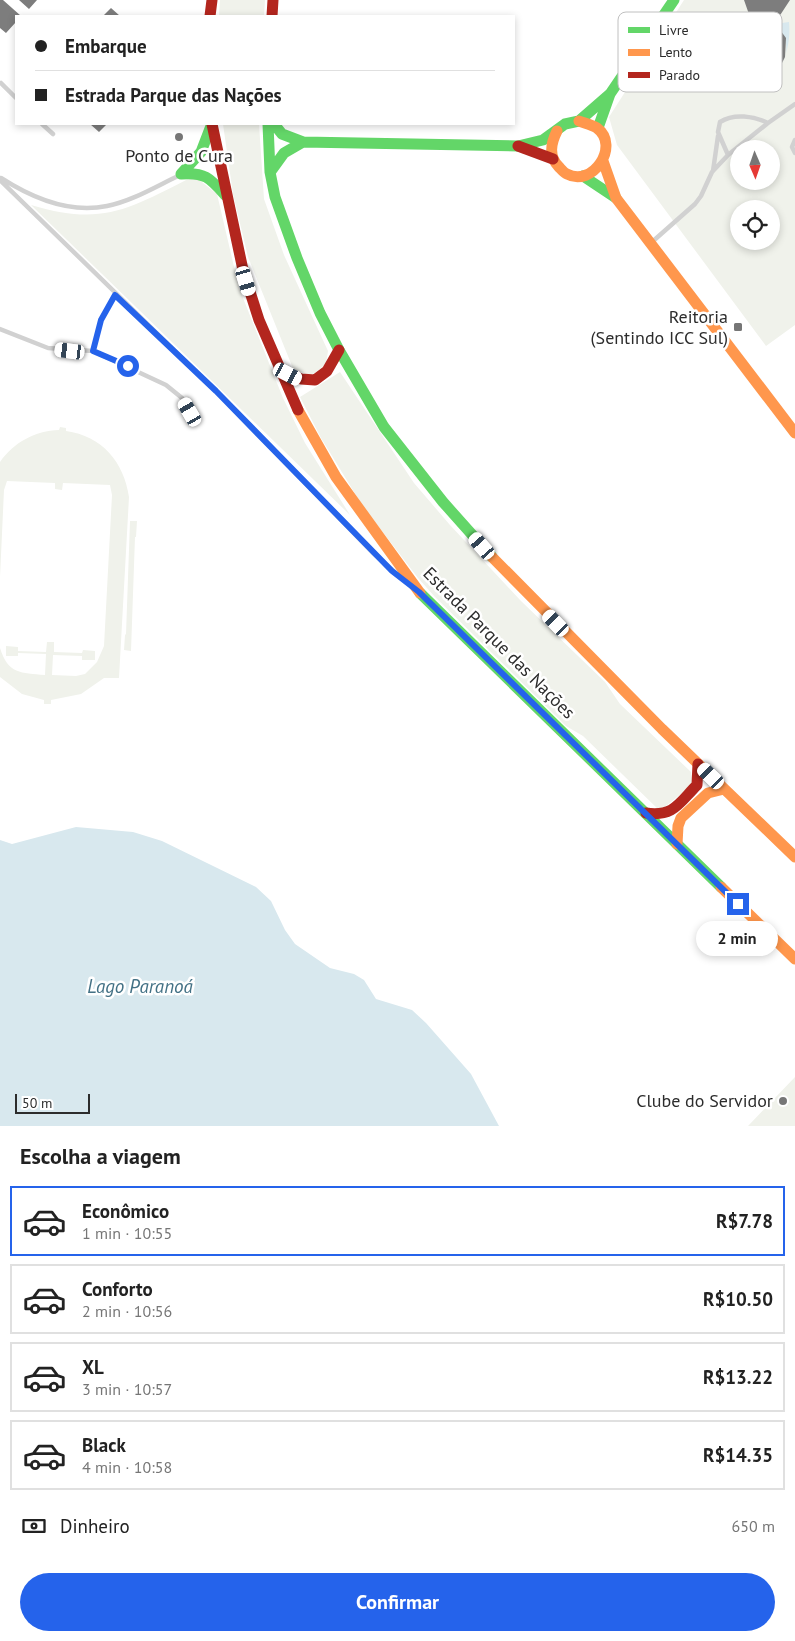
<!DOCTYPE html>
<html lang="pt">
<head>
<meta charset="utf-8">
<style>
  body { margin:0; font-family:"PT Sans",sans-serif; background:#f2f2f2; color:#222; height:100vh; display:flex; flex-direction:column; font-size:19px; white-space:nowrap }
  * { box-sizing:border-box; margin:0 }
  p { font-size:16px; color:#767676 }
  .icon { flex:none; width:28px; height:28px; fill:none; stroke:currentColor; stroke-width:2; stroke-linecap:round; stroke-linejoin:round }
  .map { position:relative; height:1126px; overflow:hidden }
  .panel { display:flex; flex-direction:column; background:#fff; flex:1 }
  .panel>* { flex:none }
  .hud { position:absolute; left:15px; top:15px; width:500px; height:110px; border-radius:0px; box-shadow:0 2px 8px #0003; display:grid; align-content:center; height:110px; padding:0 20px; background:#fff }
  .needle { width:32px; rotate:178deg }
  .buttons { position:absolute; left:730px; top:140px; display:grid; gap:10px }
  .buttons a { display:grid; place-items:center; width:50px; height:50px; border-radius:50%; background:#fff; box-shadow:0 2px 8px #0003; font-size:25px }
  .scale { position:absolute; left:15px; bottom:12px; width:75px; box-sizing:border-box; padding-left:5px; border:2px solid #2c2c2c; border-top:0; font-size:14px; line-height:18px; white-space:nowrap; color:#2c2c2c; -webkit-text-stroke:4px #fff; paint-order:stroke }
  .end { position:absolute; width:22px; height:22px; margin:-11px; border:6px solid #2563eb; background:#fff; box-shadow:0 0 0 2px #fff }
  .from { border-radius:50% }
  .bubble { position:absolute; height:35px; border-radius:18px; background:#fff; box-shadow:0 2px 8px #0003; font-size:16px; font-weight:700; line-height:35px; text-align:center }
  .car { position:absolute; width:15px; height:30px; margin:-15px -8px; border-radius:6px; box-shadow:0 0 4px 1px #0007; background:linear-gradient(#fff 24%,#345 0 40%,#fff 0 76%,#345 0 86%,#fff 0) }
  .hud b { display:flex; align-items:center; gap:18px; height:48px; font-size:19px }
  .hud b+b { border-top:1px solid #e0e0e0 }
  .hud i { width:12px; height:12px; background:#222 }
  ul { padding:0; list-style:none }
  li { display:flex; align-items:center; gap:15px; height:70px; margin:0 10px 8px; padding:0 10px; border:2px solid #e0e0e0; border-radius:0px }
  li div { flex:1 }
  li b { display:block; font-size:19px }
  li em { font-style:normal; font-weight:700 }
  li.active { border-color:#2563eb }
  li>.icon { width:45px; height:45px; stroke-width:1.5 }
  h2 { padding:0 20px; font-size:22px; line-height:60px }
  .pay { display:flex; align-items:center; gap:12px; height:55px; padding:0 20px; font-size:19px }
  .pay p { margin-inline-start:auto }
  .action { display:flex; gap:10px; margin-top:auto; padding:10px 20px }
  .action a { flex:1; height:58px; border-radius:30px; background:#2563eb; color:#fff; font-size:20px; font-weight:700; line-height:58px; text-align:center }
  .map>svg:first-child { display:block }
</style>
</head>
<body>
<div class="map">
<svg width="795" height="1126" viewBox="0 0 795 1126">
  <rect width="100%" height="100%" fill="#fff"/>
  <path fill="#f0f2eb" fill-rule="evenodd" d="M220 0H265L264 16H219Z
    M684 0H795V325L766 346 617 145 609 117ZM739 149H771V181H739ZM739 209H771V241H739Z
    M223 124H259L264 199 284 255 328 351 326 364 311 376 295 370 292 366 248 257 233 194Z
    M188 179H198L217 194 239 288 283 398 305 443 350 515 31 205C101 226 127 210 188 179Z
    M340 372 414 483 450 525 521 601 605 682 620 704 691 772 693 784 660 811 583 736 566 726 435 597 418 578 362 505 321 438 300 397Z
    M60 427 66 428V431C102 436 124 462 129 497L119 678H104L81 694 51 700V704H44V700L22 694 0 677V648C8 674 21 673 45 675L46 654 18 653V656H6V646L18 647V651L46 652 47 642H54V652L82 653 83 650 95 651V660H82V656L53 655 52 675 76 676 85 674 97 662 104 646 112 495 110 485 63 483 62 490 55 489V483L7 481 4 490 0 577V462C14 442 35 431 59 430Z
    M130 521H137L136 537H135L131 651 124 650 125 635 126 634Z
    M795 1077V1126H748Z"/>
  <path fill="#d8e8ee" d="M738 14 751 20C726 33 722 65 752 74L751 78H757L758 75C788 73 795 43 775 24L789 22C795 88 729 109 721 54 718 37 726 25 738 14Z
    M76 827 133 832 162 841 256 887 271 901 285 930 295 944 330 968 354 974 364 980 376 999 412 1010 426 1023 471 1074 499 1126H0V840L12 844Z"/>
  <path fill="#7d7d7d" d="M0 0H3L21 16H16V22L6 33 0 28Z
    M19 0H37L29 9Z
    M744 0H790L775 23 786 38 785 57 781 65 773 71 758 75V78H751L752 74 739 67 731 50 735 32 742 23 751 20Z
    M111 8 120 16H103Z
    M90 124H107L99 132Z"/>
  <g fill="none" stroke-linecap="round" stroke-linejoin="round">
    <path stroke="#d1d1d1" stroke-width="4.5" d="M1 83 16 98
      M42 124 53 134
      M795 140 792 147 795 153
      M728 155 718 132 720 122C734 113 754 116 768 123
      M713 171 718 136
      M1 178C32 198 69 214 107 206 132 201 155 187 178 176
      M0 180 216 391 373 553 404 580
      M652 242 695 204 701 196 712 172 728 155 768 123 795 104
      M115 295 101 320 93 351 166 385 182 398 190 412
      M0 329 48 348 93 351"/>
    <path stroke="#63d668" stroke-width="11" d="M268 124 270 172 275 197 297 258 320 313 339 350 384 427 443 502 492 557
      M274 124 282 134 303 142 518 146 543 140 565 124 579 121 610 94
      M598 128 610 94 674 0
      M271 171 284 153 303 142
      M181 174 201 152 211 126
      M181 174C205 172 210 178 225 195
      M583 176 616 198
      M420 593 721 887"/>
    <path stroke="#ff974d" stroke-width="11" d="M557 131C551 143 548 156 559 167 561 169 564 173 567 174 592 188 621 146 597 128 592 125 584 123 579 121
      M603 161 616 198 795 433
      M298 410 336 477 420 593
      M492 557 662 729 795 857
      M677 844 678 826 681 818 708 793 724 789
      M721 887 795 959"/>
    <path stroke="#b3261e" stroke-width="11" d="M210 16 212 0
      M272 16 273 0
      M212 124 243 270 259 320 298 410
      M518 146 553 159
      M279 369 301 379 315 380 327 371 339 350
      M646 813C674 817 679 803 697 785L698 764"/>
  </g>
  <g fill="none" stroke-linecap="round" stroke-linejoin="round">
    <path stroke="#2563eb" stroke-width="6" d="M128 366 93 351 101 320 115 295 216 391 392 571 419 592 738 904"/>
  </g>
  <g fill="#767676" stroke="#fff" stroke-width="2">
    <circle cx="179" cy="137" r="5"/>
    <rect x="733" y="322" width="10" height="10" rx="2.5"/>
    <circle cx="783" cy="1101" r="5"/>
  </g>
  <g text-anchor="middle" stroke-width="5" stroke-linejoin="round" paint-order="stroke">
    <g font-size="18" fill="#2c2c2c" stroke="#fff" text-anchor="end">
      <text x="179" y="162" text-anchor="middle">Ponto de Cura</text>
      <text x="728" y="323">Reitoria<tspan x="728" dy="21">(Sentindo ICC Sul)</tspan></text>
      <text x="773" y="1107">Clube do Servidor</text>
    </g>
    <g font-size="18" fill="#2c2c2c" stroke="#fff">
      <text transform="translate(499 643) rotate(45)" y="6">Estrada Parque das Nações</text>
    </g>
    <g font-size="19" font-style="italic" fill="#437185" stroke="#fff">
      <text x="140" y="993">Lago Paranoá</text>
    </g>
  </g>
  <rect x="618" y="12" width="164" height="80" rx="8" fill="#fff" stroke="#c0c0c0" stroke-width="1"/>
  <rect x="628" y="27" width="22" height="6" fill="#63d668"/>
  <rect x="628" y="49" width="22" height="7" fill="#ff974d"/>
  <rect x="628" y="72" width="22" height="6" fill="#b3261e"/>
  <g font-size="14" fill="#2c2c2c">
    <text x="659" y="35">Livre</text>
    <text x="659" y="57">Lento</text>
    <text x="659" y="80">Parado</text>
  </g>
</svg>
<div class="buttons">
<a><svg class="needle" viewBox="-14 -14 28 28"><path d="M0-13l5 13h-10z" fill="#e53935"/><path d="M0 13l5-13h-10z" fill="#767676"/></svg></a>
<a><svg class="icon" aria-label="locate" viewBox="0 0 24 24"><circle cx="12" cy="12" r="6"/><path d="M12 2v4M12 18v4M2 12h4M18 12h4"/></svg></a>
</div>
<div class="scale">50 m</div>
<i class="end from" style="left:128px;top:366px"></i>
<i class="end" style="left:738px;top:904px"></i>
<div class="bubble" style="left:696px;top:921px;width:82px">2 min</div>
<i class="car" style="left:246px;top:281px;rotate:163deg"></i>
<i class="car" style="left:70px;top:351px;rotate:277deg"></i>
<i class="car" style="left:288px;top:374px;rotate:117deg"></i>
<i class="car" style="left:190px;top:412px;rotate:330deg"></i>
<i class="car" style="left:482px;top:546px;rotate:319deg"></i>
<i class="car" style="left:556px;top:623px;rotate:316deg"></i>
<i class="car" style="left:711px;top:776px;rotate:314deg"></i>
<div class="hud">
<b><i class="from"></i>Embarque</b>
<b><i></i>Estrada Parque das Nações</b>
</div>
</div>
<section class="panel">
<h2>Escolha a viagem</h2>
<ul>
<li class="active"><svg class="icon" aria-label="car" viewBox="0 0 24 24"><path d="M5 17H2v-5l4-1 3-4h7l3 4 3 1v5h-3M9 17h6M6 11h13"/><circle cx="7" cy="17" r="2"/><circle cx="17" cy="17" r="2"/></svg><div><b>Econômico</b><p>1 min · 10:55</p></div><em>R$7.78</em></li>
<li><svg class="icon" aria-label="car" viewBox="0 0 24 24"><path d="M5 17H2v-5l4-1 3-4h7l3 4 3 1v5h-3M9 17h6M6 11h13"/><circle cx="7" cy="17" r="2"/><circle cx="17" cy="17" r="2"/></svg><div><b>Conforto</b><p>2 min · 10:56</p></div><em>R$10.50</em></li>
<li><svg class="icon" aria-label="car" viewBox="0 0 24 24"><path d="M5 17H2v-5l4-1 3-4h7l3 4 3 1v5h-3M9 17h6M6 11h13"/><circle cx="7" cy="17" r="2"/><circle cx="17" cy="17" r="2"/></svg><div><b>XL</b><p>3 min · 10:57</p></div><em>R$13.22</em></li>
<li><svg class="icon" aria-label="car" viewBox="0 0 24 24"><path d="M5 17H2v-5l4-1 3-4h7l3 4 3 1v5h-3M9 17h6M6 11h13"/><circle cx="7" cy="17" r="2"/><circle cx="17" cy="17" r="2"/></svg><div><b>Black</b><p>4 min · 10:58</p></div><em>R$14.35</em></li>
</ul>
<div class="pay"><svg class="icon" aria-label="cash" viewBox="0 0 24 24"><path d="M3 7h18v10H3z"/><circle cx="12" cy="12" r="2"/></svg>Dinheiro<p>650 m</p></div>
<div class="action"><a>Confirmar</a></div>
</section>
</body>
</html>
